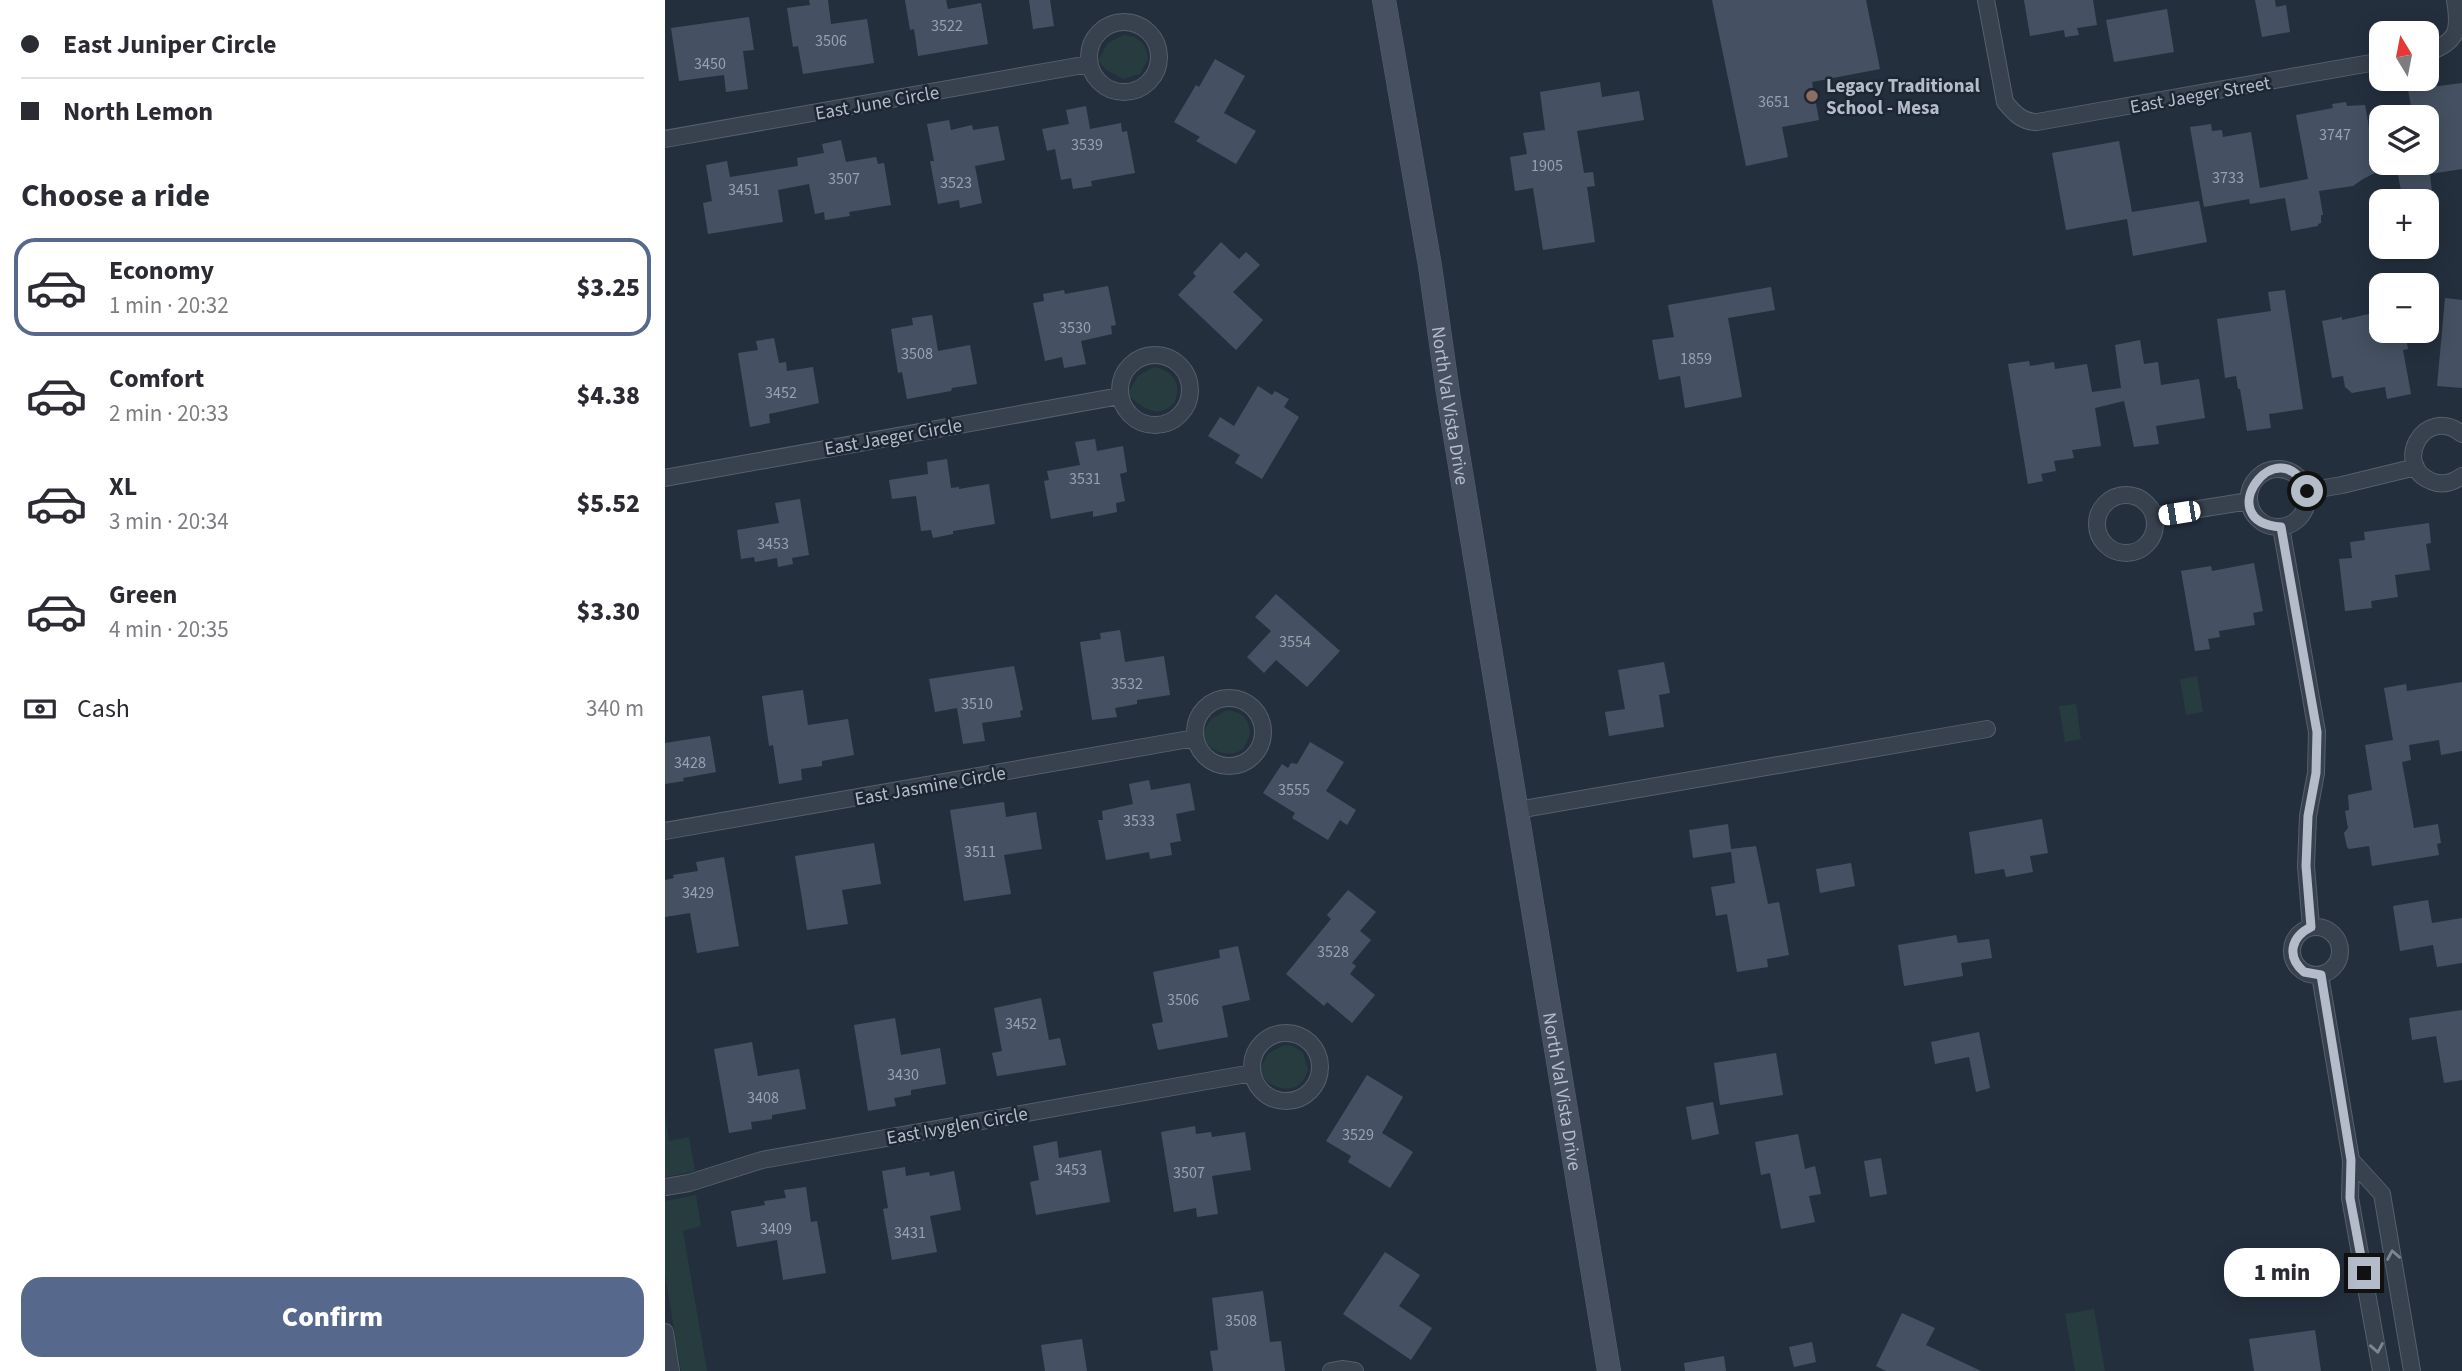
<!DOCTYPE html>
<html lang="en">
<head>
<meta charset="utf-8">
<style>
  body { margin:0; font-family:"Source Sans 3",sans-serif; background:#f2f2f3; color:#2b2b33; height:100vh; display:flex; flex-direction:column; font-size:26px; white-space:nowrap }
  * { box-sizing:border-box; margin:0 }
  p { font-size:23px; color:#7c7c81 }
  .icon { flex:none; width:38px; height:38px; fill:none; stroke:currentColor; stroke-width:2; stroke-linecap:round; stroke-linejoin:round }
  .map { position:relative; flex:1; overflow:hidden }
  .drawer { display:flex; flex-direction:column; background:#fff; width:665px }
  .drawer>* { flex:none }
  .banner { display:grid; align-content:center; height:154px; padding:0 21px; background:#fff }
  .needle { width:46px; rotate:350deg }
  .tools { position:absolute; left:1704px; top:21px; display:grid; gap:14px }
  .tools a { display:grid; place-items:center; width:70px; height:70px; border-radius:14px; background:#fff; box-shadow:0 4px 18px #0003; font-size:35px }
  .end { position:absolute; width:32px; height:32px; margin:-16px; border:9px solid #b4bcc9; background:#111; box-shadow:0 0 0 4px #111 }
  .from { border-radius:50% }
  .bubble { position:absolute; height:49px; border-radius:21px; background:#fff; box-shadow:0 4px 18px #0003; font-size:23px; font-weight:800; line-height:49px; text-align:center }
  .car { position:absolute; width:21px; height:42px; margin:-21px -10px; border-radius:9px; box-shadow:0 0 5px 2px #0007; background:linear-gradient(#fff 24%,#345 0 40%,#fff 0 76%,#345 0 86%,#fff 0) }
  .banner b { display:flex; align-items:center; gap:24px; height:66px; font-size:26px }
  .banner b+b { border-top:2px solid #e1e1e2 }
  .banner i { width:18px; height:18px; background:#2b2b33 }
  ul { padding:0; list-style:none }
  li { display:flex; align-items:center; gap:21px; height:98px; margin:0 14px 10px; padding:0 7px; border:4px solid transparent; border-radius:21px }
  li div { flex:1 }
  li b { display:block; font-size:26px }
  li em { font-style:normal; font-weight:800 }
  li.active { border-color:#56698c }
  li>.icon { width:63px; height:63px; stroke-width:1.5 }
  h2 { padding:0 21px; font-size:32px; line-height:84px }
  .pay { display:flex; align-items:center; gap:18px; height:77px; padding:0 21px; font-size:26px }
  .pay p { margin-inline-start:auto }
  .primary-button { display:flex; gap:14px; margin-top:auto; padding:14px 21px }
  .primary-button a { flex:1; height:80px; border-radius:21px; background:#56698c; color:#fff; font-size:28px; font-weight:800; line-height:80px; text-align:center }
  main { display:flex; flex:1; min-height:0 }
  .map>svg:first-child { display:block }
</style>
</head>
<body>
<main>
<section class="drawer">
<div class="banner">
<b><i class="from"></i>East Juniper Circle</b>
<b><i></i>North Lemon</b>
</div>
<h2>Choose a ride</h2>
<ul>
<li class="active"><svg class="icon" aria-label="car" viewBox="0 0 24 24"><path d="M5 17H2v-5l4-1 3-4h7l3 4 3 1v5h-3M9 17h6M6 11h13"/><circle cx="7" cy="17" r="2"/><circle cx="17" cy="17" r="2"/></svg><div><b>Economy</b><p>1 min · 20:32</p></div><em>$3.25</em></li>
<li><svg class="icon" aria-label="car" viewBox="0 0 24 24"><path d="M5 17H2v-5l4-1 3-4h7l3 4 3 1v5h-3M9 17h6M6 11h13"/><circle cx="7" cy="17" r="2"/><circle cx="17" cy="17" r="2"/></svg><div><b>Comfort</b><p>2 min · 20:33</p></div><em>$4.38</em></li>
<li><svg class="icon" aria-label="car" viewBox="0 0 24 24"><path d="M5 17H2v-5l4-1 3-4h7l3 4 3 1v5h-3M9 17h6M6 11h13"/><circle cx="7" cy="17" r="2"/><circle cx="17" cy="17" r="2"/></svg><div><b>XL</b><p>3 min · 20:34</p></div><em>$5.52</em></li>
<li><svg class="icon" aria-label="car" viewBox="0 0 24 24"><path d="M5 17H2v-5l4-1 3-4h7l3 4 3 1v5h-3M9 17h6M6 11h13"/><circle cx="7" cy="17" r="2"/><circle cx="17" cy="17" r="2"/></svg><div><b>Green</b><p>4 min · 20:35</p></div><em>$3.30</em></li>
</ul>
<div class="pay"><svg class="icon" aria-label="cash" viewBox="0 0 24 24"><path d="M3 7h18v10H3z"/><circle cx="12" cy="12" r="2"/></svg>Cash<p>340 m</p></div>
<div class="primary-button"><a>Confirm</a></div>
</section>
<div class="map">
<svg width="1797" height="1371" viewBox="0 0 1797 1371">
  <rect width="100%" height="100%" fill="#242f3e"/>
  <path fill="#263c3f" d="M459 35C474 36 482 44 483 60L475 74 458 79 441 70 433 60 443 43Z
    M489 367C508 370 518 385 509 403 493 419 480 409 465 397L463 393 473 376Z
    M1532 676 1538 712 1521 715 1515 679Z
    M1411 704 1416 739 1400 742 1394 706Z
    M562 710C577 712 585 719 585 735L578 749C562 760 545 751 536 736L546 719Z
    M619 1045 628 1046 638 1053 643 1070C635 1098 605 1091 593 1071L604 1053Z
    M0 1114 4 1141 24 1137 30 1171 0 1177Z
    M31 1195 36 1226 18 1231 42 1371H16L0 1275V1201Z
    M1429 1309 1440 1371H1410L1400 1314Z"/>
  <path fill="#455162" d="M144 0H163L166 24 202 19 209 63 138 74 133 46 128 47 122 8 145 5Z
    M240 0H281L283 9 316 3 323 44 253 56 249 29 245 30Z
    M364 0H385L389 26 368 29Z
    M1047 0H1201L1215 69 1147 82 1154 120 1117 127 1123 157 1081 166Z
    M1359 0H1428L1432 25 1412 28 1414 35 1400 37 1399 30 1365 36Z
    M1590 0H1610L1611 7 1621 5 1625 32 1597 37Z
    M1502 9 1509 52 1449 62 1441 20Z
    M84 17 89 50 78 51 83 89 61 92 59 75 14 81 6 28Z
    M550 59 580 76 559 113 591 131 571 164 531 141 535 137 509 122 531 85 534 87Z
    M935 82 937 97 974 91 979 120 912 131 919 173 928 172 930 186 922 187 930 242 878 250 868 188 850 191 845 157 862 154 858 133 880 130 875 92Z
    M1797 83V169L1765 174 1768 201H1738L1731 165 1762 163V117H1748L1743 90Z
    M1681 102 1682 106 1700 105 1712 172 1698 179 1688 186 1654 191 1658 215H1656V223L1653 224V226L1626 231 1620 198 1585 204 1584 199 1539 207 1525 127 1546 124 1547 131 1557 130 1558 137 1586 132 1595 188 1643 179 1631 115 1668 108 1667 104Z
    M421 106 425 129 456 123 457 132 462 131 470 173 426 181 427 186 408 189 406 178 396 180 390 149 382 151 377 129 404 124 401 110Z
    M284 120 286 130 307 125 308 130 333 126 340 160 310 166 317 203 295 208 294 200 273 204 265 161H269L262 124Z
    M176 140 181 162 211 157 213 164 219 163 226 205 184 212 185 216 160 220 159 212 150 214 144 184 113 190 118 222 43 234 38 203 47 201 41 165 62 161 65 177 133 166 132 158 159 153 157 144Z
    M1454 141 1467 212 1534 201 1542 242 1468 256 1462 219 1401 230 1387 153Z
    M556 242 574 259 581 252 595 265 568 292 598 320 571 350 513 295 531 276 528 273Z
    M443 286 451 325 446 326 447 334 416 341 421 364 399 368 397 357 380 361 368 303 379 301 378 294 399 290 400 294Z
    M1106 287 1110 310 1063 318 1077 397 1020 408 1015 376 994 380 987 340 1009 337 1003 305Z
    M1620 290 1638 409 1604 414 1606 428 1582 431 1575 389H1573L1571 376 1560 378 1552 319 1606 311 1603 292Z
    M1780 298 1797 300V388L1772 386Z
    M1717 311V331H1740L1743 349 1738 350 1746 394 1722 399 1720 387 1687 393 1680 387 1678 376 1667 378 1657 321 1677 317V320Z
    M267 315 273 351 305 345 312 384 287 388 286 391 242 399 237 372 233 373 226 329 248 325 247 318Z
    M109 338 114 363 121 362 122 371 148 367 154 403 104 414 105 423 85 427 73 353 93 350 91 341Z
    M1475 340 1479 364 1493 362 1496 385 1534 379 1540 418 1491 426 1494 444 1469 447 1459 401 1430 408 1436 446 1407 450 1409 458 1389 461 1391 471 1376 474 1378 481 1363 484 1343 364 1364 361 1365 366 1389 362 1390 369 1422 364 1427 392 1456 388 1450 345Z
    M593 386 607 395 610 391 624 399 619 407 634 417 597 479 570 463 575 455 543 436 555 417 569 426Z
    M430 439 432 451 458 446 462 472 455 474 460 501 451 503 452 512 428 517V511L386 519 379 481 384 480 382 471 415 465 410 442Z
    M282 459 286 488 294 487V489L324 484 330 524 288 531V534L268 538 266 530 256 531 251 496 227 499 224 480 263 474 262 462Z
    M135 499 144 555 127 558 128 564 113 567 112 558 90 562 89 557 76 559 72 530 114 523 110 503Z
    M1764 523 1766 543 1761 544 1765 570 1730 575 1733 597 1706 601 1707 608 1680 611 1674 559 1687 558 1685 542 1700 540 1699 532Z
    M1589 563 1598 611 1588 613 1590 625 1554 631 1555 637 1543 639 1545 649 1530 651 1516 571 1546 566 1547 571Z
    M611 594 675 651 642 687 611 660 599 673 582 657 606 631 590 617Z
    M455 630 460 662 499 656 505 695 472 700V704L450 708 452 717 427 720 415 642 436 639 435 633Z
    M999 662 1005 693 994 695 999 727 944 736 940 712 960 709 953 670Z
    M349 666 358 710 355 711 356 717 317 723 320 741 298 744 292 708 270 712 264 679Z
    M1797 682V751L1776 755 1774 740 1744 745 1746 760 1737 762 1749 828 1773 824 1776 843 1772 844 1774 855 1707 866 1704 846 1684 849 1682 847 1679 833 1683 828 1680 811 1684 810 1683 795 1707 790 1700 745 1728 740 1719 688 1741 684 1742 691Z
    M138 690 143 725 183 719 189 755 157 761V766L136 769 137 780 114 784 108 745 104 746 97 696Z
    M45 736 51 772 18 778 19 781 0 784V743Z
    M645 742 679 762 661 791 691 810 682 825 675 820 663 840 627 818 630 813 598 793 617 764 623 768 626 763 632 764Z
    M484 780 486 790 525 783 530 810 511 814 516 841 505 843 507 855 485 859 484 852 441 860 433 820H438L437 811 468 804 464 784Z
    M339 802 341 817 371 812 377 849 339 855 346 894 299 901 285 810Z
    M1377 819 1383 853 1365 856 1368 872 1341 877 1339 869 1310 874 1304 832Z
    M1063 824 1066 849 1091 846 1103 904 1114 902 1124 955 1102 959 1103 967 1072 972 1062 914 1051 916 1046 887 1070 883 1066 852 1028 858 1024 830Z
    M209 843 216 884 177 890 183 924 142 930 130 856Z
    M59 857 74 946 32 953 25 913 0 917V880L9 878 8 875 33 871 31 862Z
    M1186 863 1190 886 1155 893 1151 869Z
    M683 890 711 912 695 931 706 940 687 963 691 966 685 974 710 995 687 1023 662 1002 659 1006 621 974 666 919 662 915Z
    M1763 900 1767 923 1797 918V963L1772 967 1768 945 1735 951 1728 906Z
    M1291 935 1293 943 1324 939 1327 958 1296 963 1298 976 1239 986 1233 945Z
    M573 946 585 1000 557 1006 563 1037 493 1050 487 1024 498 1022 488 972 555 958 554 950Z
    M376 998 384 1040 395 1038 401 1065 332 1076 327 1053 337 1051 329 1008Z
    M1797 1010V1080L1779 1083 1771 1036 1747 1040 1744 1018Z
    M230 1018 236 1055 275 1048 281 1084 246 1090V1095L229 1098 231 1106 203 1111 189 1025Z
    M1314 1032 1325 1088 1311 1092 1304 1057 1270 1064 1266 1042Z
    M87 1042 93 1076 134 1069 141 1109 107 1115V1119L86 1122 87 1129 64 1133 49 1049Z
    M1111 1053 1118 1095 1055 1105 1049 1063Z
    M702 1075 738 1097 717 1133 748 1152 725 1188 683 1162 686 1156 661 1141Z
    M1048 1102 1054 1134 1027 1140 1021 1107Z
    M530 1126 531 1134 546 1132 547 1137 580 1132 586 1170 547 1176 553 1214 532 1217 531 1208 509 1212 496 1132Z
    M1133 1134 1140 1169 1150 1166 1156 1194 1144 1196 1150 1222 1116 1229 1105 1173 1096 1175 1090 1142Z
    M392 1141 394 1158 436 1150 445 1202 371 1215 365 1182 374 1180 368 1146Z
    M1216 1158 1222 1194 1205 1197 1199 1161Z
    M240 1167 241 1176 264 1172 265 1176 289 1171 296 1210 265 1216 272 1252 227 1260 218 1209 223 1208 217 1171Z
    M141 1187 146 1222 152 1221 161 1273 118 1280 112 1240 72 1247 66 1211 100 1205 99 1201 121 1198 119 1190Z
    M720 1252 755 1275 734 1306 767 1328 746 1360 678 1314Z
    M598 1291 605 1342 616 1341 620 1371H548L545 1351 553 1350 547 1298Z
    M1237 1313 1270 1328 1261 1345 1316 1371H1221L1211 1366Z
    M1650 1330 1656 1371H1589L1584 1339Z
    M417 1339 422 1371H380L376 1345Z
    M1147 1342 1151 1362 1129 1367 1124 1347Z
    M1059 1356 1061 1371H1020L1019 1363Z"/>
  <g fill="none" stroke-linecap="round" stroke-linejoin="round">
    <g stroke="#565f6c" stroke-width="18">
      <path id="minor" d="M1321 0 1340 102C1349 113 1357 122 1372 122L1717 61
        M424 57a35 35 0 1 1 70 0a35 35 0 1 1-70 0Z
        M1762 53C1793 41 1795 31 1790 0
        M0 139 424 64
        M455 390a35 35 0 1 1 70 0a35 35 0 1 1-70 0Z
        M1797 434C1759 404 1727 465 1766 481 1777 486 1787 483 1797 476
        M1584 498a29 29 0 1 1 58 0a29 29 0 1 1-58 0Z
        M0 478 455 396
        M1642 491 1677 485 1751 467
        M1432 524a29 29 0 1 1 58 0a29 29 0 1 1-58 0Z
        M1490 516 1584 501
        M1616 527 1652 732 1651 773 1643 816 1641 866 1646 927
        M530 732a34 34 0 1 1 68 0a34 34 0 1 1-68 0Z
        M852 810 1322 729
        M0 831 530 738
        M1627 951a24 24 0 1 1 48 0a24 24 0 1 1-48 0Z
        M1655 975 1686 1160 1685 1198 1716 1371
        M587 1067a34 34 0 1 1 68 0a34 34 0 1 1-68 0Z
        M1686 1160 1717 1194 1747 1371
        M0 1187 24 1183 97 1160 587 1073
        M0 1332 6 1371
        M666 1371 677 1369 690 1371"/>
    </g>
    <g stroke="#565f6c" stroke-width="24">
      <g id="secondary">
        <path id="s1" d="M719 0 765 266 783 393 944 1371"/>
      </g>
    </g>
    <use href="#minor" stroke="#38414e" stroke-width="16"/>
    <use href="#secondary" stroke="#465061" stroke-width="23"/>
  </g>
  <defs><path id="oneway-chevron" d="M-2-3.5L2.5 0L-2 3.5" fill="none" stroke-width="1.6" stroke-linecap="round" stroke-linejoin="round" transform="scale(1.75)"/></defs>
  <g stroke="#7c8592">
    <use href="#oneway-chevron" transform="translate(1728 1255) rotate(-100)"/>
    <use href="#oneway-chevron" transform="translate(1712 1348) rotate(80)"/>
  </g>
  <g fill="none" stroke-linecap="round" stroke-linejoin="round">
    <path stroke="#b4bcc9" stroke-width="9" d="M1642 491C1614 425 1543 522 1616 527L1652 732 1651 773 1643 816 1641 866 1646 927C1626 937 1621 956 1639 972L1656 975 1686 1160 1685 1198 1699 1273"/>
  </g>
  <circle fill="#8d6e63" stroke="#1d2633" stroke-width="2.5" cx="1147" cy="96" r="7"/>
  <g text-anchor="middle" stroke-width="5" stroke-linejoin="round" paint-order="stroke">
    <g font-size="16" fill="#98a1af">
      <text x="282" y="31">3522</text>
      <text x="166" y="46">3506</text>
      <text x="45" y="69">3450</text>
      <text x="1109" y="107">3651</text>
      <text x="1670" y="140">3747</text>
      <text x="422" y="150">3539</text>
      <text x="882" y="171">1905</text>
      <text x="1563" y="183">3733</text>
      <text x="179" y="184">3507</text>
      <text x="291" y="188">3523</text>
      <text x="79" y="195">3451</text>
      <text x="410" y="333">3530</text>
      <text x="252" y="359">3508</text>
      <text x="1031" y="364">1859</text>
      <text x="116" y="398">3452</text>
      <text x="420" y="484">3531</text>
      <text x="108" y="549">3453</text>
      <text x="630" y="647">3554</text>
      <text x="462" y="689">3532</text>
      <text x="312" y="709">3510</text>
      <text x="25" y="768">3428</text>
      <text x="629" y="795">3555</text>
      <text x="474" y="826">3533</text>
      <text x="315" y="857">3511</text>
      <text x="33" y="898">3429</text>
      <text x="668" y="957">3528</text>
      <text x="518" y="1005">3506</text>
      <text x="356" y="1029">3452</text>
      <text x="238" y="1080">3430</text>
      <text x="98" y="1103">3408</text>
      <text x="693" y="1140">3529</text>
      <text x="406" y="1175">3453</text>
      <text x="524" y="1178">3507</text>
      <text x="111" y="1234">3409</text>
      <text x="245" y="1238">3431</text>
      <text x="576" y="1326">3508</text>
    </g>
    <g font-size="19" font-weight="bold" fill="#b4bcc9" stroke="#1d2633" text-anchor="start">
      <text x="1161" y="92">Legacy Traditional<tspan x="1161" dy="22">School - Mesa</tspan></text>
    </g>
    <g font-size="19" fill="#b4bcc9" stroke="#1d2633">
      <text transform="translate(1535 94) rotate(-10)" y="7">East Jaeger Street</text>
      <text transform="translate(212 102) rotate(-10)" y="7">East June Circle</text>
      <text dy="7" stroke="none"><textPath href="#s1" startOffset="411">North Val Vista Drive</textPath></text>
      <text transform="translate(228 436) rotate(-10)" y="7">East Jaeger Circle</text>
      <text transform="translate(265 785) rotate(-10)" y="7">East Jasmine Circle</text>
      <text dy="7" stroke="none"><textPath href="#s1" startOffset="1106">North Val Vista Drive</textPath></text>
      <text transform="translate(292 1125) rotate(-10)" y="7">East Ivyglen Circle</text>
    </g>
  </g>
</svg>
<div class="tools">
<a><svg class="needle" viewBox="-14 -14 28 28"><path d="M0-13l5 13h-10z" fill="#e53935"/><path d="M0 13l5-13h-10z" fill="#7c7c81"/></svg></a>
<a><svg class="icon" aria-label="layers" viewBox="0 0 24 24"><path d="M12 4l9 5-9 5-9-5zM3 14l9 5 9-5"/></svg></a>
<a>+</a>
<a>−</a>
</div>
<i class="end from" style="left:1642px;top:491px"></i>
<i class="end" style="left:1699px;top:1273px"></i>
<div class="bubble" style="left:1559px;top:1248px;width:116px">1 min</div>
<i class="car" style="left:1514px;top:513px;rotate:261deg"></i>
</div>
</main>
</body>
</html>
